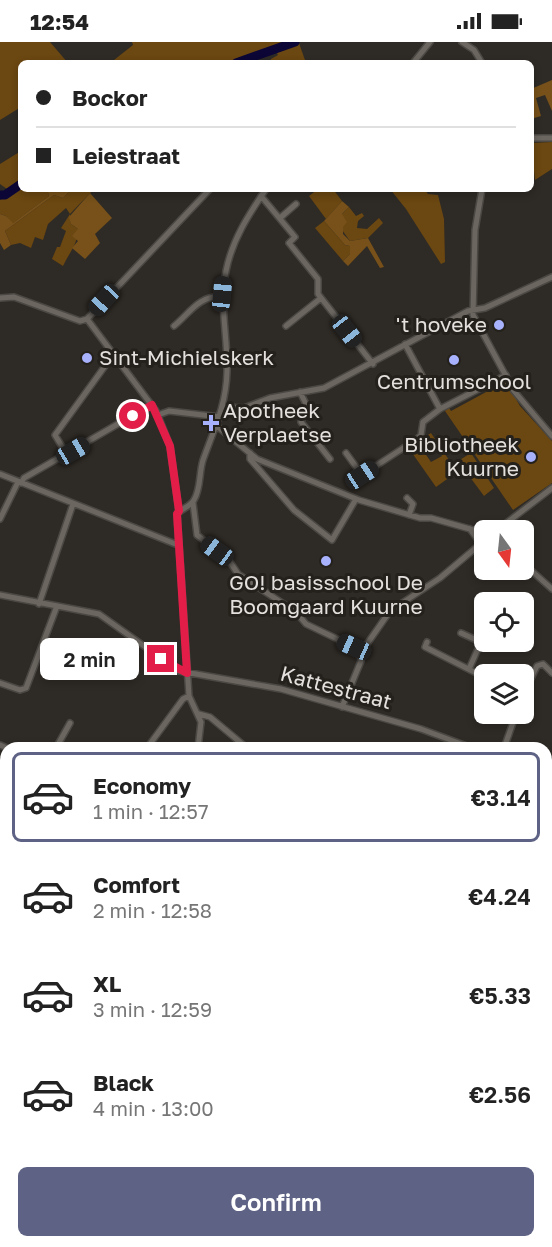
<!DOCTYPE html>
<html lang="en">
<head>
<meta charset="utf-8">
<style>
  body { margin:0; font-family:"Golos Text",sans-serif; background:#f2f2f2; color:#222; height:100vh; display:flex; flex-direction:column; font-size:22px; white-space:nowrap }
  * { box-sizing:border-box; margin:0 }
  p { font-size:20px; color:#767676 }
  .icon { flex:none; width:33px; height:33px; fill:none; stroke:currentColor; stroke-width:2; stroke-linecap:round; stroke-linejoin:round }
  .map { position:relative; flex:1; overflow:hidden }
  .drawer { position:absolute; left:0px; top:700px; width:552px; height:506px; display:flex; flex-direction:column; background:#fff; border-radius:18px 18px 0 0; box-shadow:0 3px 9px #0003 }
  .drawer>* { flex:none }
  .banner { position:absolute; left:18px; top:18px; width:516px; height:132px; border-radius:9px; box-shadow:0 3px 9px #0003; display:grid; align-content:center; height:132px; padding:0 18px; background:#fff }
  .needle { width:39px; rotate:165deg }
  .buttons { position:absolute; left:474px; top:478px; display:grid; gap:12px }
  .buttons a { display:grid; place-items:center; width:60px; height:60px; border-radius:9px; background:#fff; box-shadow:0 3px 9px #0003; font-size:30px }
  .end { position:absolute; width:27px; height:27px; margin:-14px; border:8px solid #e11d48; background:#fff; box-shadow:0 0 0 3px #fff }
  .from { border-radius:50% }
  .bubble { position:absolute; height:42px; border-radius:9px; background:#fff; box-shadow:0 3px 9px #0003; font-size:20px; font-weight:600; line-height:42px; text-align:center }
  .car { position:absolute; width:18px; height:36px; margin:-18px -9px; border-radius:8px; box-shadow:0 0 4px 2px #0007; background:linear-gradient(#222 24%,#8ab4d8 0 40%,#222 0 76%,#8ab4d8 0 86%,#222 0) }
  .banner b { display:flex; align-items:center; gap:21px; height:57px; font-size:22px }
  .banner b+b { border-top:2px solid #e0e0e0 }
  .banner i { width:15px; height:15px; background:#222 }
  ul { padding:10px 0 0; list-style:none }
  li { display:flex; align-items:center; gap:18px; height:90px; margin:0 12px 9px; padding:0 6px; border:3px solid transparent; border-radius:9px }
  li div { flex:1 }
  li b { display:block; font-size:22px }
  li em { font-style:normal; font-weight:600 }
  li.selected { border-color:#5e6284 }
  li>.icon { width:54px; height:54px; stroke-width:1.5 }
  .button { display:flex; gap:12px; margin-top:auto; padding:12px 18px }
  .button a { flex:1; height:69px; border-radius:9px; background:#5e6284; color:#fff; font-size:24px; font-weight:600; line-height:69px; text-align:center }
  .status { display:flex; justify-content:space-between; align-items:center; height:42px; padding:0 30px; background:#fff; direction:ltr }
  .status svg { height:16px; fill:currentColor }
  .map>svg:first-child { display:block }
</style>
</head>
<body>
<div class="status"><b>12:54</b><svg viewBox="0 0 49 12"><path d="M0 12V9h3v3zM5 12V6h3v6zM10 12V3h3v9zM15 12V0h3v12zM26 1h20v11H26zM47 4h2v5h-2z"/></svg></div>
<div class="map">
<svg width="552" height="1205" viewBox="0 0 552 1205">
  <rect width="100%" height="100%" fill="#2e2a25"/>
  <path fill="#6b4711" d="M0 0H50L68 21H21V65L0 78Z
    M132 0H287L228 21H116L114 18 133 3Z
    M299 1 306 21H270L271 17 278 13 276 9Z
    M552 100V127L535 138 531 101Z
    M21 109V137L7 147 0 142V122Z
    M21 147H47L49 154 12 182 6 174 0 172V158Z
    M72 147H94L70 172 71 182 78 187C78 202 69 211 63 224L52 217 57 205H60L66 189 61 186 70 172 66 166 48 182 43 198 35 195 31 206 20 201 11 203 5 189 54 153 63 156Z
    M318 147H333L342 159 326 177 309 154Z
    M390 147H424L428 152 438 153 444 177 445 220 441 222 406 167Z
    M349 165 356 174 362 171 364 174 358 179 357 186 367 187 379 176 383 181 368 196 350 199 342 188V172Z
    M324 179 345 203 350 204V212L343 219 315 186Z
    M502 337 506 339 520 364 552 399V441L513 468 445 369 448 364 451 369 501 342 499 338Z
    M431 391 457 430 436 445 410 408 418 401 431 420 442 414 428 393Z
    M471 411 494 446 484 454 458 419Z
    M0 732 6 736V801L0 797Z
    M552 830V961L546 955V838Z"/>
  <path fill="#775119" d="M552 38V69L545 53 536 56 541 74 531 77V47Z
    M47 147H72L63 156 54 153 5 189 11 203 4 208 0 201V172L6 174 13 181 49 154Z
    M90 151 112 176 95 192 100 201 85 217 72 206 78 199 72 194 78 187 71 182 69 175Z
    M342 159 349 165 342 172 347 180 343 185V192L350 199 368 196 384 225 380 226 367 204 348 224 343 219 350 212V204L345 203 324 179Z"/>
  <g fill="none" stroke-linecap="round" stroke-linejoin="round">
    <path stroke="#0b0635" stroke-width="9" d="M236 21 295 0
      M0 153H5L21 142"/>
    <g stroke="#4b4844" stroke-width="8">
      <path id="minor" d="M462 0 474 8 482 21
        M413 21 430 0
        M532 96H552
        M482 147 475 188 473 273 514 349 552 394
        M261 154 295 195 289 201 318 237V252L373 322
        M280 176 296 162
        M0 256 14 255 80 279 87 277
        M87 277 156 369 170 404 179 469
        M87 277 210 147
        M174 284C190 271 199 253 222 255
        M286 284 321 256
        M405 302 440 367
        M300 350 307 364 301 380 330 417
        M223 365 244 366 270 356 324 346 468 269 485 266 552 235
        M158 373 169 369 220 375
        M218 385 257 417 359 458 420 476H431L484 491
        M250 411V417L294 468 332 498 356 457
        M346 411 362 433 417 397 421 393 423 380 440 367 506 333
        M67 413 55 393 113 313
        M0 432 178 503
        M21 441 24 436 151 363
        M407 456 413 462 409 473
        M193 461 197 493 228 517 238 532 296 570 306 582 354 605 360 612
        M0 477 18 440
        M470 487 481 502
        M496 489 552 446
        M524 522 552 547
        M0 553 99 572 179 629 281 647 421 687 472 706
        M39 562 73 462
        M461 591 492 605
        M427 600 425 605 484 635
        M360 612 390 569 440 536 484 499
        M469 627 481 600
        M0 641 20 648 26 646 57 564
        M524 651 537 624 543 622 552 631
        M342 665 361 619 360 612
        M199 672 210 675 247 706
        M0 703 7 706
        M56 706 70 681
        M147 706 183 657 189 654
        M198 706 201 680 189 654 177 472C182 466 190 465 194 458 201 447 199 430 203 418 214 387 226 364 227 330 228 295 219 264 226 229 232 198 249 172 266 147
        M504 706 516 672
        M546 731 552 733
        M0 853 6 858
        M0 884 6 877
        M552 1017 549 1023 552 1028
        M546 1048 552 1054
        M0 1050 6 1046
        M0 1063 6 1066
        M546 1112 552 1118
        M0 1150 6 1155
        M56 1200 62 1205
        M84 1200 86 1205
        M238 1200 239 1201
        M343 1200 344 1201
        M417 1200 420 1205
        M188 1205 193 1200
        M293 1205 301 1200
        M353 1205 361 1200"/>
    </g>
    <use href="#minor" stroke="#6b6660" stroke-width="5"/>
  </g>
  <g fill="none" stroke-linecap="round" stroke-linejoin="round">
    <path stroke="#e11d48" stroke-width="8" d="M133 374 152 363 170 404 179 469 177 472 187 631 161 617"/>
  </g>
  <g fill="#a7b1fc" stroke="#24201b" stroke-width="2">
    <circle cx="499" cy="283" r="6"/>
    <circle cx="87" cy="316" r="6"/>
    <circle cx="454" cy="318" r="6"/>
    <path d="M208 372h6v6h6v6h-6v6h-6v-6h-6v-6h6z"/>
    <circle cx="531" cy="415" r="6"/>
    <circle cx="326" cy="519" r="6"/>
  </g>
  <g text-anchor="middle" stroke-width="6" stroke-linejoin="round" paint-order="stroke">
    <g font-size="21" fill="#e3e0dd" stroke="#24201b" text-anchor="end">
      <text x="487" y="290">'t hoveke</text>
      <text x="99" y="323" text-anchor="start">Sint-Michielskerk</text>
      <text x="454" y="347" text-anchor="middle">Centrumschool</text>
      <text x="223" y="376" text-anchor="start">Apotheek<tspan x="223" dy="24">Verplaetse</tspan></text>
      <text x="519" y="410">Bibliotheek<tspan x="519" dy="24">Kuurne</tspan></text>
      <text x="326" y="548" text-anchor="middle">GO! basisschool De<tspan x="326" dy="24">Boomgaard Kuurne</tspan></text>
    </g>
    <g font-size="21" fill="#e3e0dd" stroke="#24201b">
      <text transform="translate(336 646) rotate(15)" y="7">Kattestraat</text>
    </g>
  </g>
</svg>
<div class="buttons">
<a><svg class="needle" viewBox="-14 -14 28 28"><path d="M0-13l5 13h-10z" fill="#e53935"/><path d="M0 13l5-13h-10z" fill="#767676"/></svg></a>
<a><svg class="icon" aria-label="locate" viewBox="0 0 24 24"><circle cx="12" cy="12" r="6"/><path d="M12 2v4M12 18v4M2 12h4M18 12h4"/></svg></a>
<a><svg class="icon" aria-label="layers" viewBox="0 0 24 24"><path d="M12 4l9 5-9 5-9-5zM3 14l9 5 9-5"/></svg></a>
</div>
<i class="end from" style="left:133px;top:374px"></i>
<i class="end" style="left:161px;top:617px"></i>
<div class="bubble" style="left:40px;top:596px;width:99px">2 min</div>
<i class="car" style="left:222px;top:252px;rotate:6deg"></i>
<i class="car" style="left:104px;top:258px;rotate:223deg"></i>
<i class="car" style="left:347px;top:289px;rotate:142deg"></i>
<i class="car" style="left:73px;top:409px;rotate:60deg"></i>
<i class="car" style="left:362px;top:433px;rotate:57deg"></i>
<i class="car" style="left:217px;top:509px;rotate:306deg"></i>
<i class="car" style="left:354px;top:605px;rotate:294deg"></i>
<div class="banner">
<b><i class="from"></i>Bockor</b>
<b><i></i>Leiestraat</b>
</div>
<section class="drawer">
<ul>
<li class="selected"><svg class="icon" aria-label="car" viewBox="0 0 24 24"><path d="M5 17H2v-5l4-1 3-4h7l3 4 3 1v5h-3M9 17h6M6 11h13"/><circle cx="7" cy="17" r="2"/><circle cx="17" cy="17" r="2"/></svg><div><b>Economy</b><p>1 min · 12:57</p></div><em>€3.14</em></li>
<li><svg class="icon" aria-label="car" viewBox="0 0 24 24"><path d="M5 17H2v-5l4-1 3-4h7l3 4 3 1v5h-3M9 17h6M6 11h13"/><circle cx="7" cy="17" r="2"/><circle cx="17" cy="17" r="2"/></svg><div><b>Comfort</b><p>2 min · 12:58</p></div><em>€4.24</em></li>
<li><svg class="icon" aria-label="car" viewBox="0 0 24 24"><path d="M5 17H2v-5l4-1 3-4h7l3 4 3 1v5h-3M9 17h6M6 11h13"/><circle cx="7" cy="17" r="2"/><circle cx="17" cy="17" r="2"/></svg><div><b>XL</b><p>3 min · 12:59</p></div><em>€5.33</em></li>
<li><svg class="icon" aria-label="car" viewBox="0 0 24 24"><path d="M5 17H2v-5l4-1 3-4h7l3 4 3 1v5h-3M9 17h6M6 11h13"/><circle cx="7" cy="17" r="2"/><circle cx="17" cy="17" r="2"/></svg><div><b>Black</b><p>4 min · 13:00</p></div><em>€2.56</em></li>
</ul>
<div class="button"><a>Confirm</a></div>
</section>
</div>
</body>
</html>
